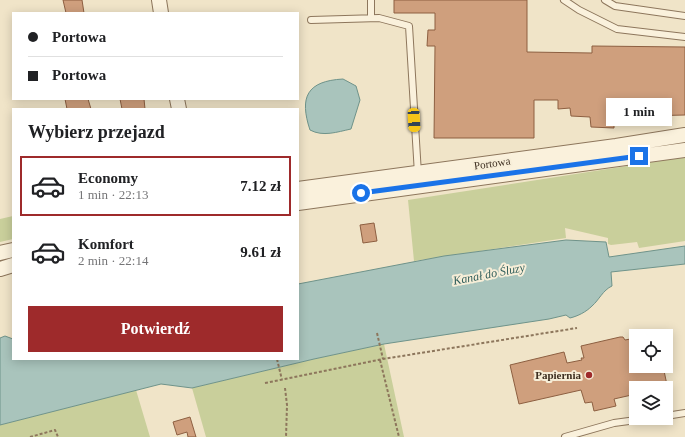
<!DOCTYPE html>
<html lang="pl">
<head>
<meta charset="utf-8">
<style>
  body { margin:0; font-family:Georgia,serif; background:#f2f2f2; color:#202124; height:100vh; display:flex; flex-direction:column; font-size:15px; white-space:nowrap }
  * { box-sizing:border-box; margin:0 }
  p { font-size:13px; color:#757577 }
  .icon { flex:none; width:22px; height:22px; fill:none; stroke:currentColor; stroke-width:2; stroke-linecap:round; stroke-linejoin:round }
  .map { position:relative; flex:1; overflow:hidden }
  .side { position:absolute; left:12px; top:108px; width:287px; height:252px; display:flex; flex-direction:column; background:#fff; border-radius:0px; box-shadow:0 2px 10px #0003 }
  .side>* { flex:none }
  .top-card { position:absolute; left:12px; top:12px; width:287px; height:88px; border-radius:0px; box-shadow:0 2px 10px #0003; display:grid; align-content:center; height:88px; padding:0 16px; background:#fff }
  .controls { position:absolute; left:629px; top:329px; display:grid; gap:8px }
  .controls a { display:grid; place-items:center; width:44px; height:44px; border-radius:0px; background:#fff; box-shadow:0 2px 10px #0003; font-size:20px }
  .end { position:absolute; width:18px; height:18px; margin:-9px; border:5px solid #1a73e8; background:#fff; box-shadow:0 0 0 2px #fff }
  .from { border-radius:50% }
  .bubble { position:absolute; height:28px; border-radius:0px; background:#fff; box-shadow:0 2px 10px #0003; font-size:13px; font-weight:600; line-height:28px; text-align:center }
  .car { position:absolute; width:12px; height:24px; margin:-12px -6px; border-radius:5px; box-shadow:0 0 3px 1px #0007; background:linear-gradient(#f5c518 24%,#345 0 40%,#f5c518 0 76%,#345 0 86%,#f5c518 0) }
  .top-card b { display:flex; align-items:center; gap:14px; height:38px; font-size:15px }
  .top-card b+b { border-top:1px solid #e0e0e0 }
  .top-card i { width:10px; height:10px; background:#202124 }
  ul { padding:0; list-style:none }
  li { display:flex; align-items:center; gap:12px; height:60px; margin:0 8px 6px; padding:0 8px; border:2px solid transparent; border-radius:0px }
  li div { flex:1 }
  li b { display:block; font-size:15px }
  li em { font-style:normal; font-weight:600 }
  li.active { border-color:#9e2a2b }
  li>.icon { width:36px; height:36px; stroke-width:1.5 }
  h2 { padding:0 16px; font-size:18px; line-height:48px }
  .primary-button { display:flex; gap:8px; margin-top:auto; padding:8px 16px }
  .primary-button a { flex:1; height:46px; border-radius:0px; background:#9e2a2b; color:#fff; font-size:16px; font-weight:600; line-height:46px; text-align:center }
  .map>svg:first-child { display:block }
</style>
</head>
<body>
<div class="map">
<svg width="685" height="437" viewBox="0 0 685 437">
  <rect width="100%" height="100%" fill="#f0e4c8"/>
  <path fill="#c9cf9b" d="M685 157V241L639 248 637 242 611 245 608 244V238L565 228 566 238 414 261 408 200Z
    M13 216V239L0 242V219Z
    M384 344 404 437H206L192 388 314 359Z
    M136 390 150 437H0V425Z"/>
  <path fill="#a9c4bc" stroke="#6f938a" d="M343 79 356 86 360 100 351 129C337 132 323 137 310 130 299 97 307 81 343 79Z
    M566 240 606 242 609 257 685 246V264L611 272 612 286C603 290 599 300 592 306 586 312 578 316 570 318L566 315 549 319 384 344 314 359 192 388 161 384 0 425V338L5 336 13 339V359H298V284L444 256Z"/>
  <path fill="#cf9f7d" stroke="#8d5f41" d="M63 0H82L84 13H66Z
    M394 0H527V52L592 53V46L685 47V115L641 116V123L614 124V128L591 127 590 117 571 116 570 108 558 109V100H534V138H434L435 46H427L428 30H435V13H394Z
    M65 99H88L91 109H67Z
    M120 99H144L145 109H122Z
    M374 223 377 241 363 243 360 225Z
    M620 337H623L625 340 636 338V366H663L667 385 653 388H636V394L614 399 616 406 594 411 592 402 585 403 581 390 519 404 510 365 564 352 567 363 582 360 581 358H584L581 346Z
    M190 417 196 437H188L187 432 177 435 173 422Z"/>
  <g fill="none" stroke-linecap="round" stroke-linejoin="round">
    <g stroke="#8d765c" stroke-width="8">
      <path id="service" d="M371 0V18
        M564 0 579 10 617 29 685 37
        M605 0 615 6 685 16
        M311 20 379 18 409 26 418 174
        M666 416 685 413
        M565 437 614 423 651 418"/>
    </g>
    <g stroke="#8d765c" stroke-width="16">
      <path id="tertiary" d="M159 0 161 13
        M177 99 179 109
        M298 189 616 146 685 135
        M298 203 685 150
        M0 253 13 250
        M0 269 13 265"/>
    </g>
    <path stroke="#8d765c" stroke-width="2" stroke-dasharray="3 2" stroke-linecap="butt" d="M377 333 383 359
      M277 359 282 380
      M380 360 399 437
      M265 383 383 359 577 328
      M285 388 287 405 286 437
      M30 437 55 430 58 437"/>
    <use href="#service" stroke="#faf1dc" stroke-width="6"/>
    <use href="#tertiary" stroke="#faf1dc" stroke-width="14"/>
  </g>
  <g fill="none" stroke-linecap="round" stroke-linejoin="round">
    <path stroke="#1a73e8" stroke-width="5" d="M361 193 639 156"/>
  </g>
  <circle fill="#9e2a2b" stroke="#f7eed8" stroke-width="1.5" cx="589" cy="375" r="4"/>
  <g text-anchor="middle" stroke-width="4" stroke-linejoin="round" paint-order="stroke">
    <g font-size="11" fill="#3d2e20" stroke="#f7eed8">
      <text transform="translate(492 163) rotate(-8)" y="4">Portowa</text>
    </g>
    <g font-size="11" font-weight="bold" fill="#3d2e20" stroke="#f7eed8" text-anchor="end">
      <text x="581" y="379">Papiernia</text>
    </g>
    <g font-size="12" font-style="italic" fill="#2f5d5a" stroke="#f7eed8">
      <text transform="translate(489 274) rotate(-11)" y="4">Kanał do Śluzy</text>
    </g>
  </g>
</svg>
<div class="controls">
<a><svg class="icon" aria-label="locate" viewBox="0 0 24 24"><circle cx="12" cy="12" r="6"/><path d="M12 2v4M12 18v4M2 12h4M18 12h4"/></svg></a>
<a><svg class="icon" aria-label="layers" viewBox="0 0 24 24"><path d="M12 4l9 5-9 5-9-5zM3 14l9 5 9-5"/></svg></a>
</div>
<i class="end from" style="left:361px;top:193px"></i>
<i class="end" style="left:639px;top:156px"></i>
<div class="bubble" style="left:606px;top:98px;width:66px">1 min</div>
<i class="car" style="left:414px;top:120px;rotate:177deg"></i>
<div class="top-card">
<b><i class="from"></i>Portowa</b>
<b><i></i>Portowa</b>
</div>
<section class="side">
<h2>Wybierz przejazd</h2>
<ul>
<li class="active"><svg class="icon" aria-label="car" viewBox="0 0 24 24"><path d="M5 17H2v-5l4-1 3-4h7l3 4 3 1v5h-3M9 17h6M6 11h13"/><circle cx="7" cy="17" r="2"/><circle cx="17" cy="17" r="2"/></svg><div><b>Economy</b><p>1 min · 22:13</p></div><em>7.12 zł</em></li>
<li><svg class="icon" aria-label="car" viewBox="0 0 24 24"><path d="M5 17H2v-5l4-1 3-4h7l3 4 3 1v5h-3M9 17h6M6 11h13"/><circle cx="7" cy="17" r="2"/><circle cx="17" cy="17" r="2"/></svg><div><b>Komfort</b><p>2 min · 22:14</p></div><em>9.61 zł</em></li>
</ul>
<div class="primary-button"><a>Potwierdź</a></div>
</section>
</div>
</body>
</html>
